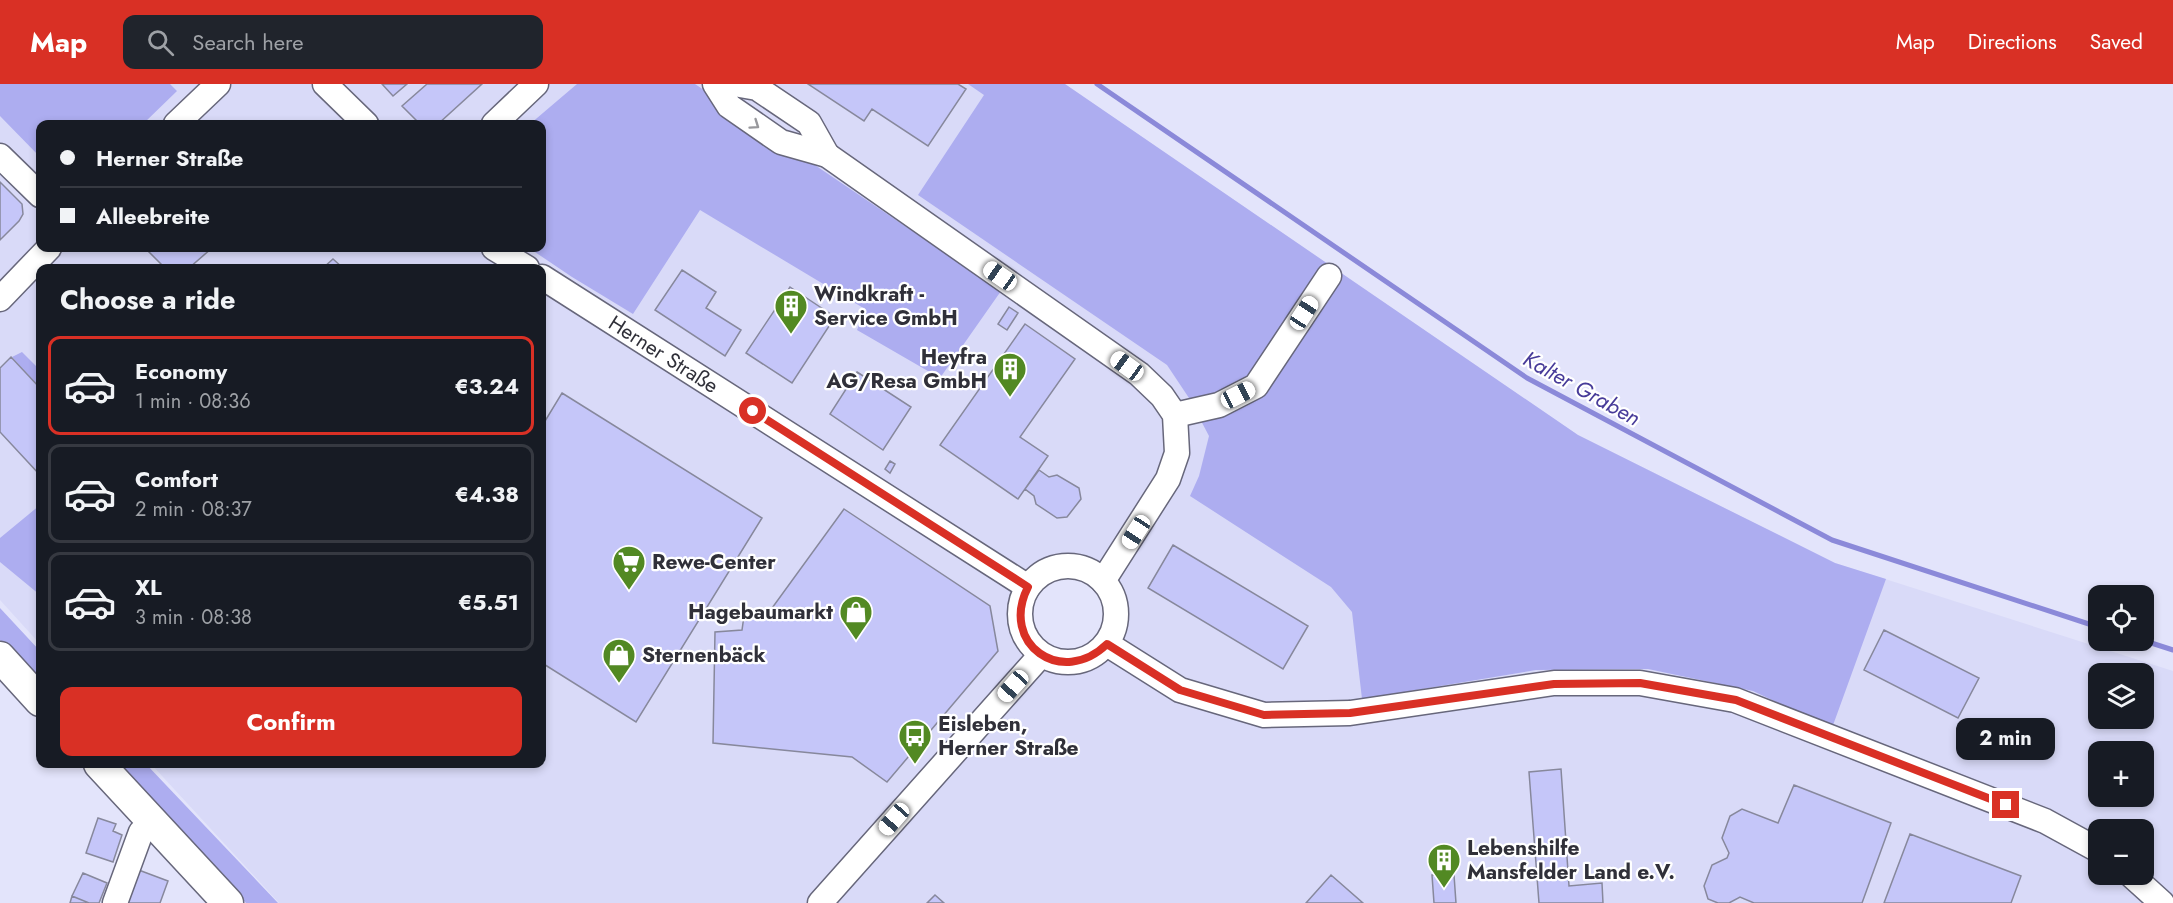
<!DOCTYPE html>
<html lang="en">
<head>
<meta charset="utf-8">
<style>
  body { margin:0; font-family:Jost,sans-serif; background:#20242c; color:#f1f3f6; height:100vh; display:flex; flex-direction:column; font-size:22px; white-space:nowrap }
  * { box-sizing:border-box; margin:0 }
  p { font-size:20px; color:#9ea1a6 }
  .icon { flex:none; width:33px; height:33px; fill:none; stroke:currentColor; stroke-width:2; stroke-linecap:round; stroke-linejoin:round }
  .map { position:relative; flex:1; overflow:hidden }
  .drawer { position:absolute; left:36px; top:180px; width:510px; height:504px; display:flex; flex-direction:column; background:#171b24; border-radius:12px; box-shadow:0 3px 9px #0003 }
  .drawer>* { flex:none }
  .guide { position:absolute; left:36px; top:36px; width:510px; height:132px; border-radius:12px; box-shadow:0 3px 9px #0003; display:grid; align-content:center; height:132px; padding:0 24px; background:#171b24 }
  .tools { position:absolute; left:2088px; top:501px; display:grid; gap:12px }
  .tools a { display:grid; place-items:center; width:66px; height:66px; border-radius:12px; background:#171b24; box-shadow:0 3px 9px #0003; font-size:30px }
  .end { position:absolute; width:27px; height:27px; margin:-14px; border:8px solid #d93025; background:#fff; box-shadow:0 0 0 3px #fff }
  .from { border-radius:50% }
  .bubble { position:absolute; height:42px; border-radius:12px; background:#171b24; box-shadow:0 3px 9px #0003; font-size:20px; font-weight:700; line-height:42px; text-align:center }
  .car { position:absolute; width:18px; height:36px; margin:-18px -9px; border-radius:8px; box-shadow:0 0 4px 2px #0007; background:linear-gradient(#fff 24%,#345 0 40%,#fff 0 76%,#345 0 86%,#fff 0) }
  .guide b { display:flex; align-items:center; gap:21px; height:57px; font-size:22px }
  .guide b+b { border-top:2px solid #363941 }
  .guide i { width:15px; height:15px; background:#f1f3f6 }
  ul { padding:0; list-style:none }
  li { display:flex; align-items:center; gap:18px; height:99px; margin:0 12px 9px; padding:0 12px; border:3px solid #363941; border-radius:12px }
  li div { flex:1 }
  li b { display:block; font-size:22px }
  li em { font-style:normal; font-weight:700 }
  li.current { border-color:#d93025 }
  li>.icon { width:54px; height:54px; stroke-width:1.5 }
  h2 { padding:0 24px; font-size:27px; line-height:72px }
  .cta { display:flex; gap:12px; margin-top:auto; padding:12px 24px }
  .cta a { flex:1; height:69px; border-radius:12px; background:#d93025; color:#fff; font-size:24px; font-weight:700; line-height:69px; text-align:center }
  header { display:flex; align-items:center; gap:36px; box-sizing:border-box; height:84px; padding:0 30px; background:#d93025; color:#fff }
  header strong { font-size:28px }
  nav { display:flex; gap:33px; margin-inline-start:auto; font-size:21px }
  .search { width:420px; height:54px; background:#20242c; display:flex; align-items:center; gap:15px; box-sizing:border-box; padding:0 21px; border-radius:12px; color:#9ea1a6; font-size:22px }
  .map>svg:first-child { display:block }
</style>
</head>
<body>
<header>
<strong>Map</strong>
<div class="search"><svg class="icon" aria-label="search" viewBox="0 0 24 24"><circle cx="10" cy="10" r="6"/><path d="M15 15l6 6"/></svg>Search here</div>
<nav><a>Map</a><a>Directions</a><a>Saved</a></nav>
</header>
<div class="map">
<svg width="2173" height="819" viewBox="0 0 2173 819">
  <rect width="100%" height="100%" fill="#e3e4fb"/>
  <path fill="#d9daf8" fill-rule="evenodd" d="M0 0H1065L1578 351 1835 479 2173 587V819H279L151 680H542V184H40V560L0 516ZM40 40H542V164H40ZM1070 482 1082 484 1094 489 1103 497 1111 508 1116 521 1117 534 1114 548 1107 560 1097 570 1083 577 1069 579 1054 577 1041 571 1031 562 1024 551 1020 539V527L1022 514 1028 503 1036 494 1046 487 1058 483ZM2098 590H2144V634H2098ZM2098 668H2144V712H2098ZM2098 746H2144V790H2098Z"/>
  <path fill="#adadf0" d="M0 0H170L177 7 143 40H40V73L0 32Z
    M577 0H695L1001 207 940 294 857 246 865 225 700 126 633 230 572 193 529 164H542V40H530Z
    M968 0H1065L1578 351 1835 479 1886 495 1832 644 1753 607 1648 585 1536 586 1362 615 1352 528 1331 503 1190 412 1199 392 1209 352 1189 314 1167 281 918 111 984 11Z
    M22 268 40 286V304L12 273Z
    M40 421V511L0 478V454Z
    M0 524 40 567V600L0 556Z
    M115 680H146L278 819H246Z"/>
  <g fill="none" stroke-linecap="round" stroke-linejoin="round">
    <path stroke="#8b89d9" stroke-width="5" d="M1097 0 1527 294 1832 456 2098 543
      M2142 556 2173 566"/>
  </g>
  <path fill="#c5c6f9" stroke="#87889c" stroke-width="1.5" d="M382 0H407L393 12Z
    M427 0H482L438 40H420L402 22Z
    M808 0H958L966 5 928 62 872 25 864 37Z
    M0 98 22 120 23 130 19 137 0 156Z
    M145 164H212L189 184H165Z
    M333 175 343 184H323Z
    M682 186 716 208 706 224 741 246 725 272 655 226Z
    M790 203 835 233 792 299 746 269Z
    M1009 223 1018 229 1007 246 998 240Z
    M1025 240 1075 275 1020 353 1048 372 1018 415 940 361Z
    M11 273 40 304V391L0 348V284Z
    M857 288 911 323 883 366 830 330Z
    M562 309 762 434 636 638 542 579V342Z
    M890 377 895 380 890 389 885 385Z
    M1039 386 1049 393 1057 391 1079 404 1081 415 1067 433 1057 434 1036 420 1034 412 1025 405Z
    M844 425 990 522 998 567 887 698 852 673 713 659 715 548 742 546 744 532 767 531Z
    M1173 461 1308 542 1283 585 1148 504Z
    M1884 546 1979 594 1958 634 1864 586Z
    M1561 685 1569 802 1602 799 1603 819H1539L1529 688Z
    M1794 701 1891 739 1862 819H1754L1740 813 1729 819H1718L1708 815 1704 802 1712 781 1727 774 1729 769 1722 754 1730 732 1742 725 1778 739Z
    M98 734 116 740 113 747 122 751 113 778 86 769Z
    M1910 750 2021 792 2011 819H1884Z
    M136 785 168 797 160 819H124Z
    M83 789 107 799 99 819H89L72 812Z
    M1331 791 1363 819H1306Z
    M1432 791H1454L1456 819H1434Z
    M935 811 944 819H927Z
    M72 812 89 819H70Z"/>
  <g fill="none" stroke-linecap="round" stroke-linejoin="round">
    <g stroke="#67677b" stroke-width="27">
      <g id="minor">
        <path d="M325 0 366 40"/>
        <path d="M715 0 729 22 781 58 827 71 1139 290 1162 312 1175 331 1177 369 1168 395 1103 497"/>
        <path d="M734 0 757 4 809 39 827 71"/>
        <path d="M176 40 218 0"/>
        <path d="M494 40 536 0"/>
        <path d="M0 72 40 111"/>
        <path d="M494 164 527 184"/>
        <path id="s1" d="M542 193 1028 503"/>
        <path d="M0 215 49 164"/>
        <path d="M1175 331 1219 321 1256 302 1329 192"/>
        <circle cx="1068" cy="530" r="48"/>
        <path d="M1107 560 1180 606 1264 631 1350 629 1554 599H1640L1735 616 2045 737 2098 766"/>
        <path d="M2130 790 2162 819"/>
        <path d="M115 819 141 748 153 738"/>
        <path d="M820 819 1041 571"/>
      </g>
    </g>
    <g stroke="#67677b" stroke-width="33">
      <path id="major" d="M0 573 40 617
        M99 680 228 819"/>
    </g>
    <use href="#minor" stroke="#fff" stroke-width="24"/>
    <use href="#major" stroke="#fff" stroke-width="30"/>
  </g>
  <defs><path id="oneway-chevron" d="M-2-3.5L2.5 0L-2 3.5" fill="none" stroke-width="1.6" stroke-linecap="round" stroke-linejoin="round" transform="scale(1.5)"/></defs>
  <use stroke="#98989c" href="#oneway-chevron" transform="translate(755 41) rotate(35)"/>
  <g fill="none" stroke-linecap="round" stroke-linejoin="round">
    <path stroke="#d93025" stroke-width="8" d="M753 327 1028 503C999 560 1062 604 1107 560L1180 606 1264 631 1350 629 1554 600 1640 599 1736 616 2006 721"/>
  </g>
  <defs>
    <g id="building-pin" transform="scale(1.725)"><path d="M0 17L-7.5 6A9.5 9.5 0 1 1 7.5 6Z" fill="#528923" stroke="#fff"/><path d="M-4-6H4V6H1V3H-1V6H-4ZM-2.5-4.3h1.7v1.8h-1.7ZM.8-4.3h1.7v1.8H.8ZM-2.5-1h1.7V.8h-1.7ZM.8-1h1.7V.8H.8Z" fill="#fff"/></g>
    <g id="supermarket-pin" transform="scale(1.725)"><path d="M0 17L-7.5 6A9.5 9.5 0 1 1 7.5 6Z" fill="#528923" stroke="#fff"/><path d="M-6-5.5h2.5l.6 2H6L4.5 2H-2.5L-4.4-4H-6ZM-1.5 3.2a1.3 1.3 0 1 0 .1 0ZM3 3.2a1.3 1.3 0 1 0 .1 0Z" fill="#fff"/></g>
    <g id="shop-pin" transform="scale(1.725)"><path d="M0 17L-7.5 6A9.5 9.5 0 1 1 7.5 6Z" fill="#528923" stroke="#fff"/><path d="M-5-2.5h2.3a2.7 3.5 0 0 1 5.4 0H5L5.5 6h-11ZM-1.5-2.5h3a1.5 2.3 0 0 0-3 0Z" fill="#fff"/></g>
    <g id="bus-pin" transform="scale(1.725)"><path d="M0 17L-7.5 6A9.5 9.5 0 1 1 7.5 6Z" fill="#528923" stroke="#fff"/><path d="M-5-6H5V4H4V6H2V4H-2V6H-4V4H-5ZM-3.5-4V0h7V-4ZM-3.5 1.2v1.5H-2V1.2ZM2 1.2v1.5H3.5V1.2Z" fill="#fff"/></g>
  </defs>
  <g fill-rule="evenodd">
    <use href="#building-pin" x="791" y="222"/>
    <use href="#building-pin" x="1010" y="285"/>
    <use href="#supermarket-pin" x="629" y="478"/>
    <use href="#shop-pin" x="856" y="528"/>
    <use href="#shop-pin" x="619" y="571"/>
    <use href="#bus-pin" x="915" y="652"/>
    <use href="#building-pin" x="1444" y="776"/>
  </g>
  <g text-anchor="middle" stroke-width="4.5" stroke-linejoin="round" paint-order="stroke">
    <g font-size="21" font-weight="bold" fill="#303039" stroke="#fff" text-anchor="start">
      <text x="814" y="217">Windkraft -<tspan x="814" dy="24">Service GmbH</tspan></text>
      <text x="987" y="280" text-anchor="end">Heyfra<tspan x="987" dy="24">AG/Resa GmbH</tspan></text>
      <text x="652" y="485">Rewe-Center</text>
      <text x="833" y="535" text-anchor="end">Hagebaumarkt</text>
      <text x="642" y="578">Sternenbäck</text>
      <text x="938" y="647">Eisleben,<tspan x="938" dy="24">Herner Straße</tspan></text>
      <text x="1467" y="771">Lebenshilfe<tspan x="1467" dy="24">Mansfelder Land e.V.</tspan></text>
    </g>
    <g font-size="21" fill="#303039" stroke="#fff">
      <text dy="7" stroke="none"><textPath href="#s1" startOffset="144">Herner Straße</textPath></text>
    </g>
    <g font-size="22" font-style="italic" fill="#473b99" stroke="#fff">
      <text transform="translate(1582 304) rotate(29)" y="8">Kalter Graben</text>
    </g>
  </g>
</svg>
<div class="tools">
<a><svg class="icon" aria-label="locate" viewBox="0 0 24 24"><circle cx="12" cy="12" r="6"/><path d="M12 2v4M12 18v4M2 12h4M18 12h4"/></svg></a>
<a><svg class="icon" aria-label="layers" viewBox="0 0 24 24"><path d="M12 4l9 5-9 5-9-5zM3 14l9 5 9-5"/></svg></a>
<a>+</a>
<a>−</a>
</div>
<i class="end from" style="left:753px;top:327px"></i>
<i class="end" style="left:2006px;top:721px"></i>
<div class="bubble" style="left:1956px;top:634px;width:99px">2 min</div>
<i class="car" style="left:1000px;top:192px;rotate:305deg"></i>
<i class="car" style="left:1304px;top:229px;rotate:33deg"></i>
<i class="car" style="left:1127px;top:282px;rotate:306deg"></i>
<i class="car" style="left:1238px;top:311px;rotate:63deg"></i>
<i class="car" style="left:1136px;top:448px;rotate:213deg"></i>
<i class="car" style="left:1013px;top:602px;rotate:222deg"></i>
<i class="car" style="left:894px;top:735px;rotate:221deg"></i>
<div class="guide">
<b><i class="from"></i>Herner Straße</b>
<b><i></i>Alleebreite</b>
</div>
<section class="drawer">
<h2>Choose a ride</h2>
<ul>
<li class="current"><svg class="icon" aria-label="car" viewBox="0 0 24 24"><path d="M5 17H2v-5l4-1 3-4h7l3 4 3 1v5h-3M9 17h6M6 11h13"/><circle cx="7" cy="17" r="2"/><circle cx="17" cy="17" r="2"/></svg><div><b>Economy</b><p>1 min · 08:36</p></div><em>€3.24</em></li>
<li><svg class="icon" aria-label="car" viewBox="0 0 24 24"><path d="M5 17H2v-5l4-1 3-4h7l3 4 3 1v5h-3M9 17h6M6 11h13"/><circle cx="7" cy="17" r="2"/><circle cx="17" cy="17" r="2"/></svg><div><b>Comfort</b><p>2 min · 08:37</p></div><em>€4.38</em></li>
<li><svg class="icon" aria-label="car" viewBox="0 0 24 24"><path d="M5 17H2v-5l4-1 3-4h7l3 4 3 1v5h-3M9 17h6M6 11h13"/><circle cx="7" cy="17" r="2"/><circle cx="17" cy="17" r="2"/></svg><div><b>XL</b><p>3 min · 08:38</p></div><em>€5.51</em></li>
</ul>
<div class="cta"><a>Confirm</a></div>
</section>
</div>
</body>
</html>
